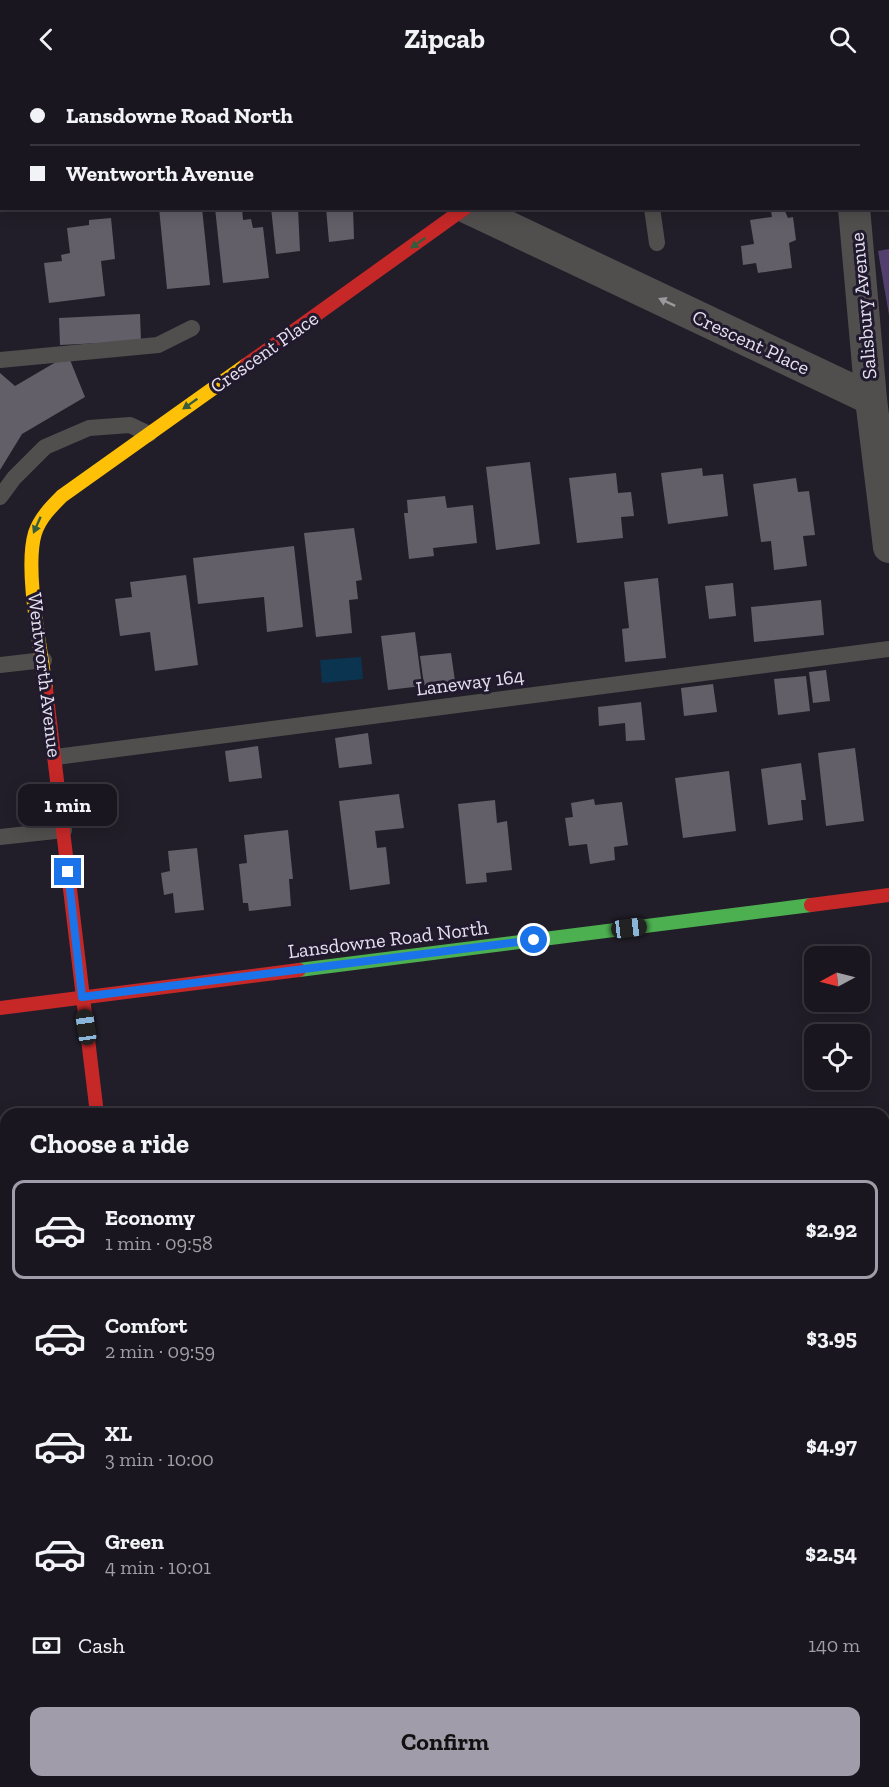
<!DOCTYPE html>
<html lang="en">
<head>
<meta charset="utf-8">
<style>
  body { margin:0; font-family:"Zilla Slab",serif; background:#231f28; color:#f1f3f6; height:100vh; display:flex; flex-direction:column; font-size:22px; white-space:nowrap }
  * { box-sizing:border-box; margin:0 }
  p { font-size:20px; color:#9f9fa4 }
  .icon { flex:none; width:33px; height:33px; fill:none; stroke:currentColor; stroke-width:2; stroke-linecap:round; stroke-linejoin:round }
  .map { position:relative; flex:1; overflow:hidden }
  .sheet { position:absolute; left:0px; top:1030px; width:890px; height:680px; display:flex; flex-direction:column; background:#1a161f; border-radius:18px 18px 0 0; box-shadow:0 3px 15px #0003,0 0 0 2px #38353d }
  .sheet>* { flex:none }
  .top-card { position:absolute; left:0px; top:0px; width:890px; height:132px; box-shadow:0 3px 15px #0003,0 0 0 2px #38353d; display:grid; align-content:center; height:132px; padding:0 30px; background:#1a161f }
  .needle { width:39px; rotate:263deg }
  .buttons { position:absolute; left:804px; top:868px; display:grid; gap:12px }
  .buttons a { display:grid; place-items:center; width:66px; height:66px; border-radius:12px; background:#1a161f; box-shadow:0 3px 15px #0003,0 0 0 2px #38353d; font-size:30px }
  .end { position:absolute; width:27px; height:27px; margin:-14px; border:8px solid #1a73e8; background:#fff; box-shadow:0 0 0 3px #fff }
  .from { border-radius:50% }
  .bubble { position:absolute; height:42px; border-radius:12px; background:#1a161f; box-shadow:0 3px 15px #0003,0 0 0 2px #38353d; font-size:20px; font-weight:700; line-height:42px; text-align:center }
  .car { position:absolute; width:18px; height:36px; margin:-18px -9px; border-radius:8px; box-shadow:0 0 4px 2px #0007; background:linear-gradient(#222 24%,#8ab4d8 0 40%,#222 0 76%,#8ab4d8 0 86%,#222 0) }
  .top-card b { display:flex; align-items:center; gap:21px; height:57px; font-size:22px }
  .top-card b+b { border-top:2px solid #38353d }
  .top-card i { width:15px; height:15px; background:#f1f3f6 }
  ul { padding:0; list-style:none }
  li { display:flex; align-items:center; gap:18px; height:99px; margin:0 12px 9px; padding:0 18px; border:3px solid transparent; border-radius:12px }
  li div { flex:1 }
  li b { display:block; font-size:22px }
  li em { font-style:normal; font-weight:700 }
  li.on { border-color:#a19ca9 }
  li>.icon { width:54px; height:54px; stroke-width:1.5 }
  h2 { padding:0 30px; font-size:27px; line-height:72px }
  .pay { display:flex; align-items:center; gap:15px; height:66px; padding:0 30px; font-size:22px }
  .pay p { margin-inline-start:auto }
  .action { display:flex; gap:12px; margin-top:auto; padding:12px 30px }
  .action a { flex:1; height:69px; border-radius:12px; background:#a19ca9; color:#111; font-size:24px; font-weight:700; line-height:69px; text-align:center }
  header { display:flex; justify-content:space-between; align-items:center; height:78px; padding:0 30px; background:#1a161f; font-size:27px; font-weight:700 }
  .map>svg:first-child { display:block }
</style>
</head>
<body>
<header><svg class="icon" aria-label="back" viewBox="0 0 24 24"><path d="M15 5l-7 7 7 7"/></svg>Zipcab<svg class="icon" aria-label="search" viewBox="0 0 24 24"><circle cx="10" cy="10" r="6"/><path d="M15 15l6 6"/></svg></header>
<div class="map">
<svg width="889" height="1709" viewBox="0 0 889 1709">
  <rect width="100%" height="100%" fill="#221e29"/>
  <path fill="#533f6e" d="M889 171V237L878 173Z"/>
  <path fill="#0a344f" d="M361 579 363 601 322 605 320 582Z"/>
  <path fill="#635f69" d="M159 130H202L210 207 167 211Z
    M215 130H242L243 142 251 141 253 150 263 149 269 200 223 205Z
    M271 130H298L300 173 276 176Z
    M326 130H353L354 161 329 164Z
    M784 131 788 140 793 139 796 162 789 165 792 190 758 195 756 185 743 187 741 168 754 166 750 142 772 139 771 133Z
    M111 140 115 181 101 183 105 218 49 225 44 185 62 183 61 177 70 175 67 150 89 147V142Z
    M140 236 141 263 60 267 59 240Z
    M68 277 85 319 22 356 0 392V295L15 308Z
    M530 384 540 466 496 472 486 389Z
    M702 390 703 398 723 396 728 438 668 446 661 395Z
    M616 395 618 415 631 414 634 438 621 439 623 460 577 465 569 400Z
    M796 400 798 414 809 413 815 457 803 458 807 488 774 492 771 463 761 464 753 406Z
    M445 418 447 430 473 427 477 465 433 470 434 478 409 481 404 435H408L407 422Z
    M354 450 362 502 356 503 358 521 349 522 352 555 316 559 304 455Z
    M294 468 303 549 267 554 264 519 198 526 193 480Z
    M186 497 198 587 155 593 150 554 120 558 115 521 132 519 130 504Z
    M658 500 666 580 625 584 622 551 629 550 624 504Z
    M733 505 736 538 709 541 705 508Z
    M821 522 824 557 754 564 751 529Z
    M415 554 422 608 388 612 381 558Z
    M451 575 455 603 424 607 420 578Z
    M826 592 830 623 813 625 809 594Z
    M806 598 810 633 778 637 774 601Z
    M713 606 717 634 684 638 681 610Z
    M641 624 645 662 626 663 625 645 599 648 598 629Z
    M368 655 372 686 339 690 335 660Z
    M258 668 262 700 229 704 225 673Z
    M855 670 864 743 826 748 818 675Z
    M801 685 806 722H801L803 742 768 747 761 691Z
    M729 693 736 753 683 760 675 700Z
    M399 716 404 750 375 753 377 770 386 769 390 806 350 812 339 723Z
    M594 721 595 727 622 724 628 767 614 769 615 782 590 786 587 766 569 768 565 740 573 739 571 725Z
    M495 722 497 745 507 743 512 792 486 795 487 804 466 806 458 726Z
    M288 752 293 801H289L291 828 249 833 248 825H243L239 786 247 785 244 757Z
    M197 770 204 832 175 835 173 815 164 817 161 795 170 793 168 773Z
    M889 1415V1520H884V1416Z
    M889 1577V1698L887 1699 884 1676V1578Z"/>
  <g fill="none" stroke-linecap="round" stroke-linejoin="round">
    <path stroke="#514f4e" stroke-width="16" d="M36 0V2
      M114 0V2
      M570 0V2
      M652 130 657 165
      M0 282 158 267 192 250
      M0 419 14 400 45 369 89 350 130 347 149 356
      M0 587 44 582
      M56 679 889 571
      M0 759 64 752
      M884 1065 889 1064
      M0 1178H6
      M884 1535 889 1534
      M0 1646 6 1645"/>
    <path stroke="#514f4e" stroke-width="32" d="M451 0V2
      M843 0V2
      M468 130 871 321
      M854 130 871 321 889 469
      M884 1301 889 1300
      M0 1414H6
      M183 1704 184 1709"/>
    <path stroke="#4caf50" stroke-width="14" d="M0 27H2
      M299 892 811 827"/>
    <path stroke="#ffc107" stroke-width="14" d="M195 2 206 0
      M46 611C41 571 24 491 35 455 40 440 51 429 62 418L246 287"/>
    <path stroke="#c62828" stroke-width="14" d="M246 287 465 130
      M46 611 97 1036
      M811 827 889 817
      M0 930 299 892"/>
  </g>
  <defs><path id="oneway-solid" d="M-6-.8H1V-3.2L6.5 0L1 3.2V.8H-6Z" transform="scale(1.5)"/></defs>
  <g fill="#345c3d">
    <use href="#oneway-solid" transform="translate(418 165) rotate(145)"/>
    <use href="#oneway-solid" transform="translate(190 326) rotate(145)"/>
    <use href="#oneway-solid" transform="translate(37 447) rotate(114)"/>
  </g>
  <use fill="#9b989e" href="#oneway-solid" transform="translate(667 224) rotate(-155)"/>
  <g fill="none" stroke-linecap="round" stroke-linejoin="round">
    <path stroke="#1a73e8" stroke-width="8" d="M68 794 82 919 534 862"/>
  </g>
  <g text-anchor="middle" stroke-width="6" stroke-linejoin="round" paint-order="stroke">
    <g font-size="20" fill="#e5e0ee" stroke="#21192d">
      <text transform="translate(863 228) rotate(-95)" y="7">Salisbury Avenue</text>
      <text transform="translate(751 264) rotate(25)" y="7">Crescent Place</text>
      <text transform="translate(264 274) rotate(-35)" y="7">Crescent Place</text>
      <text transform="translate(45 597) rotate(83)" y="7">Wentworth Avenue</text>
      <text transform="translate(470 604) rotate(-7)" y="7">Laneway 164</text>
      <text transform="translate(388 861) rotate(-7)" y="7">Lansdowne Road North</text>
    </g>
  </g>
</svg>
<div class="buttons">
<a><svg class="needle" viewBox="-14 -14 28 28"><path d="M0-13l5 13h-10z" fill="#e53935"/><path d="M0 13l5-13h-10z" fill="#9f9fa4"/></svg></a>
<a><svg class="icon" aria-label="locate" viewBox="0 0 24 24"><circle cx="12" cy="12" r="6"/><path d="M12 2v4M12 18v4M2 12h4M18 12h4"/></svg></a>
</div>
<i class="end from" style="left:534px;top:862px"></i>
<i class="end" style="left:68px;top:794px"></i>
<div class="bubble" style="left:18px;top:706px;width:99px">1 min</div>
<i class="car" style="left:629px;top:850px;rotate:83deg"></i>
<i class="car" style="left:86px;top:949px;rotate:352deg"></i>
<div class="top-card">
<b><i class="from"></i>Lansdowne Road North</b>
<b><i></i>Wentworth Avenue</b>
</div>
<section class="sheet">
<h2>Choose a ride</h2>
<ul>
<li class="on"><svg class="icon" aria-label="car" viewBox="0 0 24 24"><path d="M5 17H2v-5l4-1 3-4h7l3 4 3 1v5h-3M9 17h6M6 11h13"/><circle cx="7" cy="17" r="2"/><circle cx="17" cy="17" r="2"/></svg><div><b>Economy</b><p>1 min · 09:58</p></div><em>$2.92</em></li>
<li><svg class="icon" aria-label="car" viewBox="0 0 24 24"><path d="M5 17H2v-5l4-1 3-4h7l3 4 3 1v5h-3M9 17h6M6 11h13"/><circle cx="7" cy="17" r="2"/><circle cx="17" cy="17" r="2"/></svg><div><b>Comfort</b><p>2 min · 09:59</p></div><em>$3.95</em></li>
<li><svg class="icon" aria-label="car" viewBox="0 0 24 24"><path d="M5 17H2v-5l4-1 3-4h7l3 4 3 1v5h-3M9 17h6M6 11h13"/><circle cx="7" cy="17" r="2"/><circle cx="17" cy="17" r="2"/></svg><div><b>XL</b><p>3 min · 10:00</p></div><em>$4.97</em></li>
<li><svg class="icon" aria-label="car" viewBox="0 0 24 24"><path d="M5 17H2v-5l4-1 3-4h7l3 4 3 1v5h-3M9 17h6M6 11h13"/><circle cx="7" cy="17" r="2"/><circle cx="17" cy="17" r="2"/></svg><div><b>Green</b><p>4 min · 10:01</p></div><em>$2.54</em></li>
</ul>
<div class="pay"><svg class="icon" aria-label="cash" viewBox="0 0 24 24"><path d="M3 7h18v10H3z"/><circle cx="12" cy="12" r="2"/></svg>Cash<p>140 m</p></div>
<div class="action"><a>Confirm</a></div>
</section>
</div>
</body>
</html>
